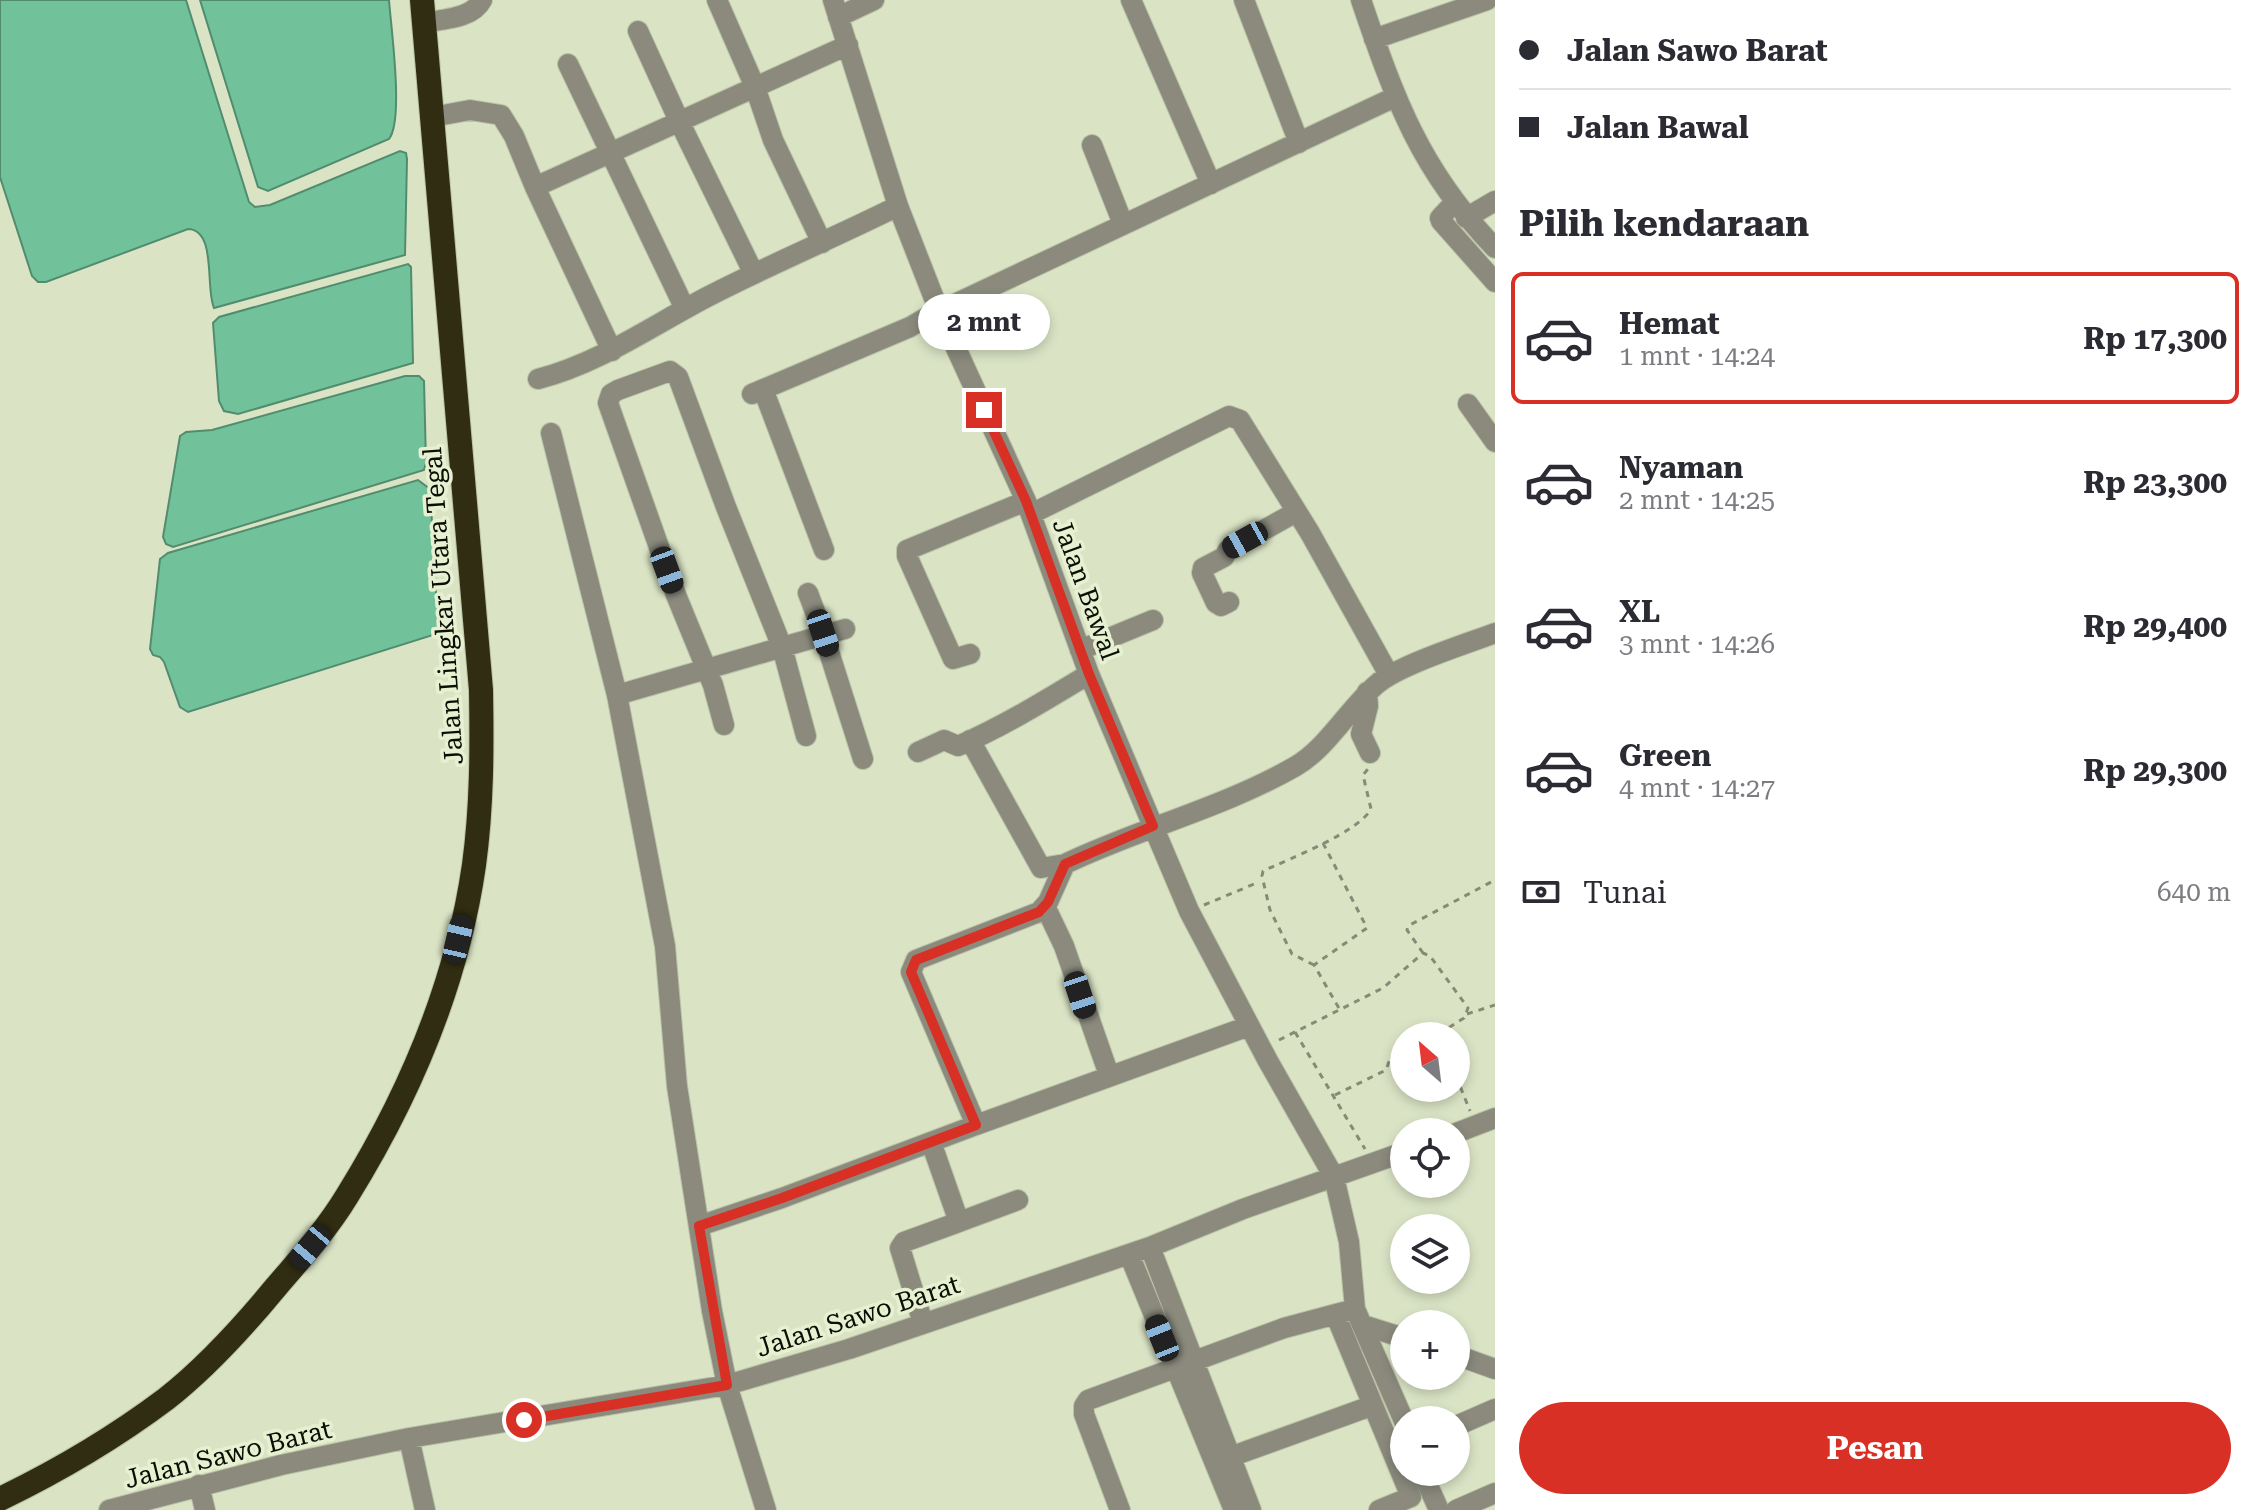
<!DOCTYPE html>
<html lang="id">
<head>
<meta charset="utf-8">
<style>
  body { margin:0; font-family:"Roboto Serif",serif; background:#f7f7f7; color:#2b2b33; height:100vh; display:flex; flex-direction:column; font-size:30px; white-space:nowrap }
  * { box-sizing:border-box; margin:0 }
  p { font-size:26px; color:#7c7c81 }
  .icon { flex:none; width:44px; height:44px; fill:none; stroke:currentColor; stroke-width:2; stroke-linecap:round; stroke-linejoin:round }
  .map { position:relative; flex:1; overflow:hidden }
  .sheet { display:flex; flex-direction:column; background:#fff; width:760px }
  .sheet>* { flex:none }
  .hud { display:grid; align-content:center; height:176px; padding:0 24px; background:#fff }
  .needle { width:52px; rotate:332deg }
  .buttons { position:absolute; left:1390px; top:1022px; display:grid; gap:16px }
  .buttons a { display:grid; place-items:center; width:80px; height:80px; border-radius:50%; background:#fff; box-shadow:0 4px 12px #0003; font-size:40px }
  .end { position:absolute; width:36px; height:36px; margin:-18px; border:10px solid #d93025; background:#fff; box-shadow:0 0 0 4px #fff }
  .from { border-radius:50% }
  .bubble { position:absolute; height:56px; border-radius:28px; background:#fff; box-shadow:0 4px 12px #0003; font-size:26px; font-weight:700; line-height:56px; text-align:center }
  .car { position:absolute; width:24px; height:48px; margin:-24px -12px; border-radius:10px; box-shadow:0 0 6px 2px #0007; background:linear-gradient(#222 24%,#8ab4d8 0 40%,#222 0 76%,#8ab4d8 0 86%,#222 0) }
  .hud b { display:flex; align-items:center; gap:28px; height:76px; font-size:30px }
  .hud b+b { border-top:2px solid #e1e1e2 }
  .hud i { width:20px; height:20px; background:#2b2b33 }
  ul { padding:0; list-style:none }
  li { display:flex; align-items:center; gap:24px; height:132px; margin:0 16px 12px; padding:0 8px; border:4px solid transparent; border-radius:12px }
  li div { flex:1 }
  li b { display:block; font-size:30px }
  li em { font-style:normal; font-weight:700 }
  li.on { border-color:#d93025 }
  li>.icon { width:72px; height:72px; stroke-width:1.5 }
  h2 { padding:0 24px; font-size:36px; line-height:96px }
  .pay { display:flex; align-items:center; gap:20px; height:88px; padding:0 24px; font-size:30px }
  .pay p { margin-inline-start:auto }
  .primary-button { display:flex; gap:16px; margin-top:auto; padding:16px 24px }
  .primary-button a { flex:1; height:92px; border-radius:48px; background:#d93025; color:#fff; font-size:32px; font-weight:700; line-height:92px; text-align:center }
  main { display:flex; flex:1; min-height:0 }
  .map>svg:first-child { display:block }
</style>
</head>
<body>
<main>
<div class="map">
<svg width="1495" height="1510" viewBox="0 0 1495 1510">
  <rect width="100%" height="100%" fill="#dae4c5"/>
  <path fill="#71c29b" stroke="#528c6e" stroke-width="2" d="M0 0H186L249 202 255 207 270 205 400 151 406 153 407 159 405 255 214 308C205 288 217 230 188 229L46 282H38L32 276 0 177Z
    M200 0H389C391 28 404 120 389 139L268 191 258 187Z
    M408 264 411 267 413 363 238 414 224 411 219 401 213 323 219 317Z
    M405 376H419L424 381 426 463 424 470 173 547 166 544 163 537 180 436 186 432 212 430Z
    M418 480 430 489 438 627 433 635 188 712 180 707 164 662 160 657 153 655 150 649 160 559 168 553Z"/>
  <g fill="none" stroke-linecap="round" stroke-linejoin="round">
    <g stroke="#b9c2a6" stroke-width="22">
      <path id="minor" d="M717 0 755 87 773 140 822 243
        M833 0 898 206 939 311 1026 501 1089 674 1153 826 1189 911 1268 1061 1334 1177 1349 1242 1355 1309 1404 1421
        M1131 0 1211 184
        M1244 0 1299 143
        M1361 0C1395 100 1420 170 1495 248
        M838 17 874 0
        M423 23C443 19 472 19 482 0
        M638 31 680 123 754 274
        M1374 39 1487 0
        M568 64 685 309
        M432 117 470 110 501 115 514 136 535 187
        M1092 145 1123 224
        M1454 203 1440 218 1441 221 1495 282
        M1466 218 1495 201
        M612 351 535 187 848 45
        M538 379C600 363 653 325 709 296 771 264 836 237 898 206
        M763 389 824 550
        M752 394 910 327 927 317 1395 97
        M1468 404 1495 442
        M551 433 617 695
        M1031 514 1229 416 1240 420 1310 533 1389 675
        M808 593 823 633 863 759
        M1229 602 1221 606 1216 603 1202 573 1203 568 1224 557 1228 550 1296 512
        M1080 650 1153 620
        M970 654 953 659 907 556V550L1026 501
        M1367 692 1368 706 1361 734 1370 753
        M724 725 713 685 676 595 608 403 611 394 618 390 670 371 678 377 726 507 782 647 806 736
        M970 740 1041 868 1065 864
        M918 752 944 740 958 746C1004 726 1046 700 1089 674
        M1045 906 1064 946 1109 1075
        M976 1125 1249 1026
        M1456 1133 1495 1118
        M959 1222 1018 1200
        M699 1226 782 1198 976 1125 911 972 916 960 1039 912 1048 902 1065 864C1140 828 1223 808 1296 766 1327 748 1349 708 1377 684 1399 665 1466 644 1495 633
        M1150 1247 1251 1510
        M1129 1254 1234 1510
        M1336 1316 1411 1497 1379 1510
        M923 1323 900 1248 904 1242 959 1222 931 1142
        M1363 1325 1404 1338
        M1456 1355 1495 1369
        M1456 1426 1495 1409
        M409 1438 425 1510
        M1219 1461 1371 1406
        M1422 1472 1439 1510
        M199 1485 205 1510
        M109 1510 281 1465 409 1438 727 1385 849 1349 1150 1247 1243 1209 1404 1152
        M766 1510 727 1385 712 1311 677 1086 665 946 617 695 845 629
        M1120 1510 1084 1414V1406L1088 1400 1284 1328 1355 1309
        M1456 1510 1495 1493"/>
    </g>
    <g stroke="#b9c2a6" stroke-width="26">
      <path id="highway" d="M0 1499C58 1471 114 1438 166 1399 207 1367 243 1327 276 1287 301 1258 327 1229 347 1196 409 1096 457 983 474 865 482 806 482 749 481 690L422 0"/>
    </g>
    <path stroke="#858c76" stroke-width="3" stroke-dasharray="6 6" stroke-linecap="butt" d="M1323 843 1367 928 1314 965 1340 1010
      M1204 905 1259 882
      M1423 953 1407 930 1408 926 1495 880
      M1314 965 1292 954 1270 910 1262 876 1263 871C1289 859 1359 832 1371 809L1363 775 1368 769
      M1467 1014 1495 1005
      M1295 1032 1365 1149
      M1279 1040 1383 988 1423 953 1430 956 1468 1008 1464 1018 1442 1032 1441 1036
      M1456 1076 1470 1111
      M1335 1095 1386 1070 1391 1056 1404 1052"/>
    <use href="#minor" stroke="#8b8a7d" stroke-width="20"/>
    <use href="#highway" stroke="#312d13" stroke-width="24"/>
  </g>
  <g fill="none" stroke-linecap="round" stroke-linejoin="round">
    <path stroke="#d93025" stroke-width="10" d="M524 1420 727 1385 699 1226 782 1198 976 1125 911 972 916 960 1039 912 1048 902 1065 864 1153 826 1089 674 1026 501 984 410"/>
  </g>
  <g text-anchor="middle" stroke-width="7" stroke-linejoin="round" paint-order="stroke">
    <g font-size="26" fill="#0b0e05" stroke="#e7f1d2">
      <text transform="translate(1086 589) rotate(70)" y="9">Jalan Bawal</text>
      <text transform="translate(443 606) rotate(-94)" y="9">Jalan Lingkar Utara Tegal</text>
      <text transform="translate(858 1316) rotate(-18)" y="9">Jalan Sawo Barat</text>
      <text transform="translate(228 1454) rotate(-14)" y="9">Jalan Sawo Barat</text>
    </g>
  </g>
</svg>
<div class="buttons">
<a><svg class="needle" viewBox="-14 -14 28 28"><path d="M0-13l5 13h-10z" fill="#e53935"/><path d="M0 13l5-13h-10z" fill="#7c7c81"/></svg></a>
<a><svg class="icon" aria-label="locate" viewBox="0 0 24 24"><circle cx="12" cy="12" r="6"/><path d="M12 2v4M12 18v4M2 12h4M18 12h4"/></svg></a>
<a><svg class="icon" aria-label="layers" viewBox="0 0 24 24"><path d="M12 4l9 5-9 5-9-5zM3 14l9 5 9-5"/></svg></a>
<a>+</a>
<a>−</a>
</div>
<i class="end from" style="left:524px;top:1420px"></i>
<i class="end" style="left:984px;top:410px"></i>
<div class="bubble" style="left:918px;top:294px;width:132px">2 mnt</div>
<i class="car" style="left:1245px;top:540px;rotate:241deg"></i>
<i class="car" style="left:667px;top:570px;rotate:160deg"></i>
<i class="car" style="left:823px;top:633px;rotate:162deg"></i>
<i class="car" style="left:458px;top:939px;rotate:13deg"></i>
<i class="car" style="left:1080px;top:995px;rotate:162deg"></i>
<i class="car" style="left:310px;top:1247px;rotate:220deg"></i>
<i class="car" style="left:1162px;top:1338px;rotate:338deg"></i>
</div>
<section class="sheet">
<div class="hud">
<b><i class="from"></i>Jalan Sawo Barat</b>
<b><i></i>Jalan Bawal</b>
</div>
<h2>Pilih kendaraan</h2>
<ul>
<li class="on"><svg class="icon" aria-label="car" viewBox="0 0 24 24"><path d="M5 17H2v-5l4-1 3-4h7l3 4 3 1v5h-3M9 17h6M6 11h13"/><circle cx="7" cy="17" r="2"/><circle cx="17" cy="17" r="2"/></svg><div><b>Hemat</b><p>1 mnt · 14:24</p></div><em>Rp 17,300</em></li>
<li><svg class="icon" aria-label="car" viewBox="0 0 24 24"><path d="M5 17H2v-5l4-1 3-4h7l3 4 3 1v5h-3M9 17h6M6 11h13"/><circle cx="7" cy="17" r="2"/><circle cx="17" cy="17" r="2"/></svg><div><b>Nyaman</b><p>2 mnt · 14:25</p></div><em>Rp 23,300</em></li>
<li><svg class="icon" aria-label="car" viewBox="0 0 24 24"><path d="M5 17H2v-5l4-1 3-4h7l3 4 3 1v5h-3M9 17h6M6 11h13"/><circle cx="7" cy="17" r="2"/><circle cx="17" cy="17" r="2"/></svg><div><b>XL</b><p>3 mnt · 14:26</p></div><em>Rp 29,400</em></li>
<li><svg class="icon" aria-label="car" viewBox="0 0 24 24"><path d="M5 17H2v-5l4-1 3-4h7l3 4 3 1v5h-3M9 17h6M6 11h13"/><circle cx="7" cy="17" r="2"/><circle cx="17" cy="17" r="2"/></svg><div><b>Green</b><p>4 mnt · 14:27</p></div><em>Rp 29,300</em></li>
</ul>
<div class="pay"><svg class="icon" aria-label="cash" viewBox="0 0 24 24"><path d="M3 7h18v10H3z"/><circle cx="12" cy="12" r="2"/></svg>Tunai<p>640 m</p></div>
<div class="primary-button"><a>Pesan</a></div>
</section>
</main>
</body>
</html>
